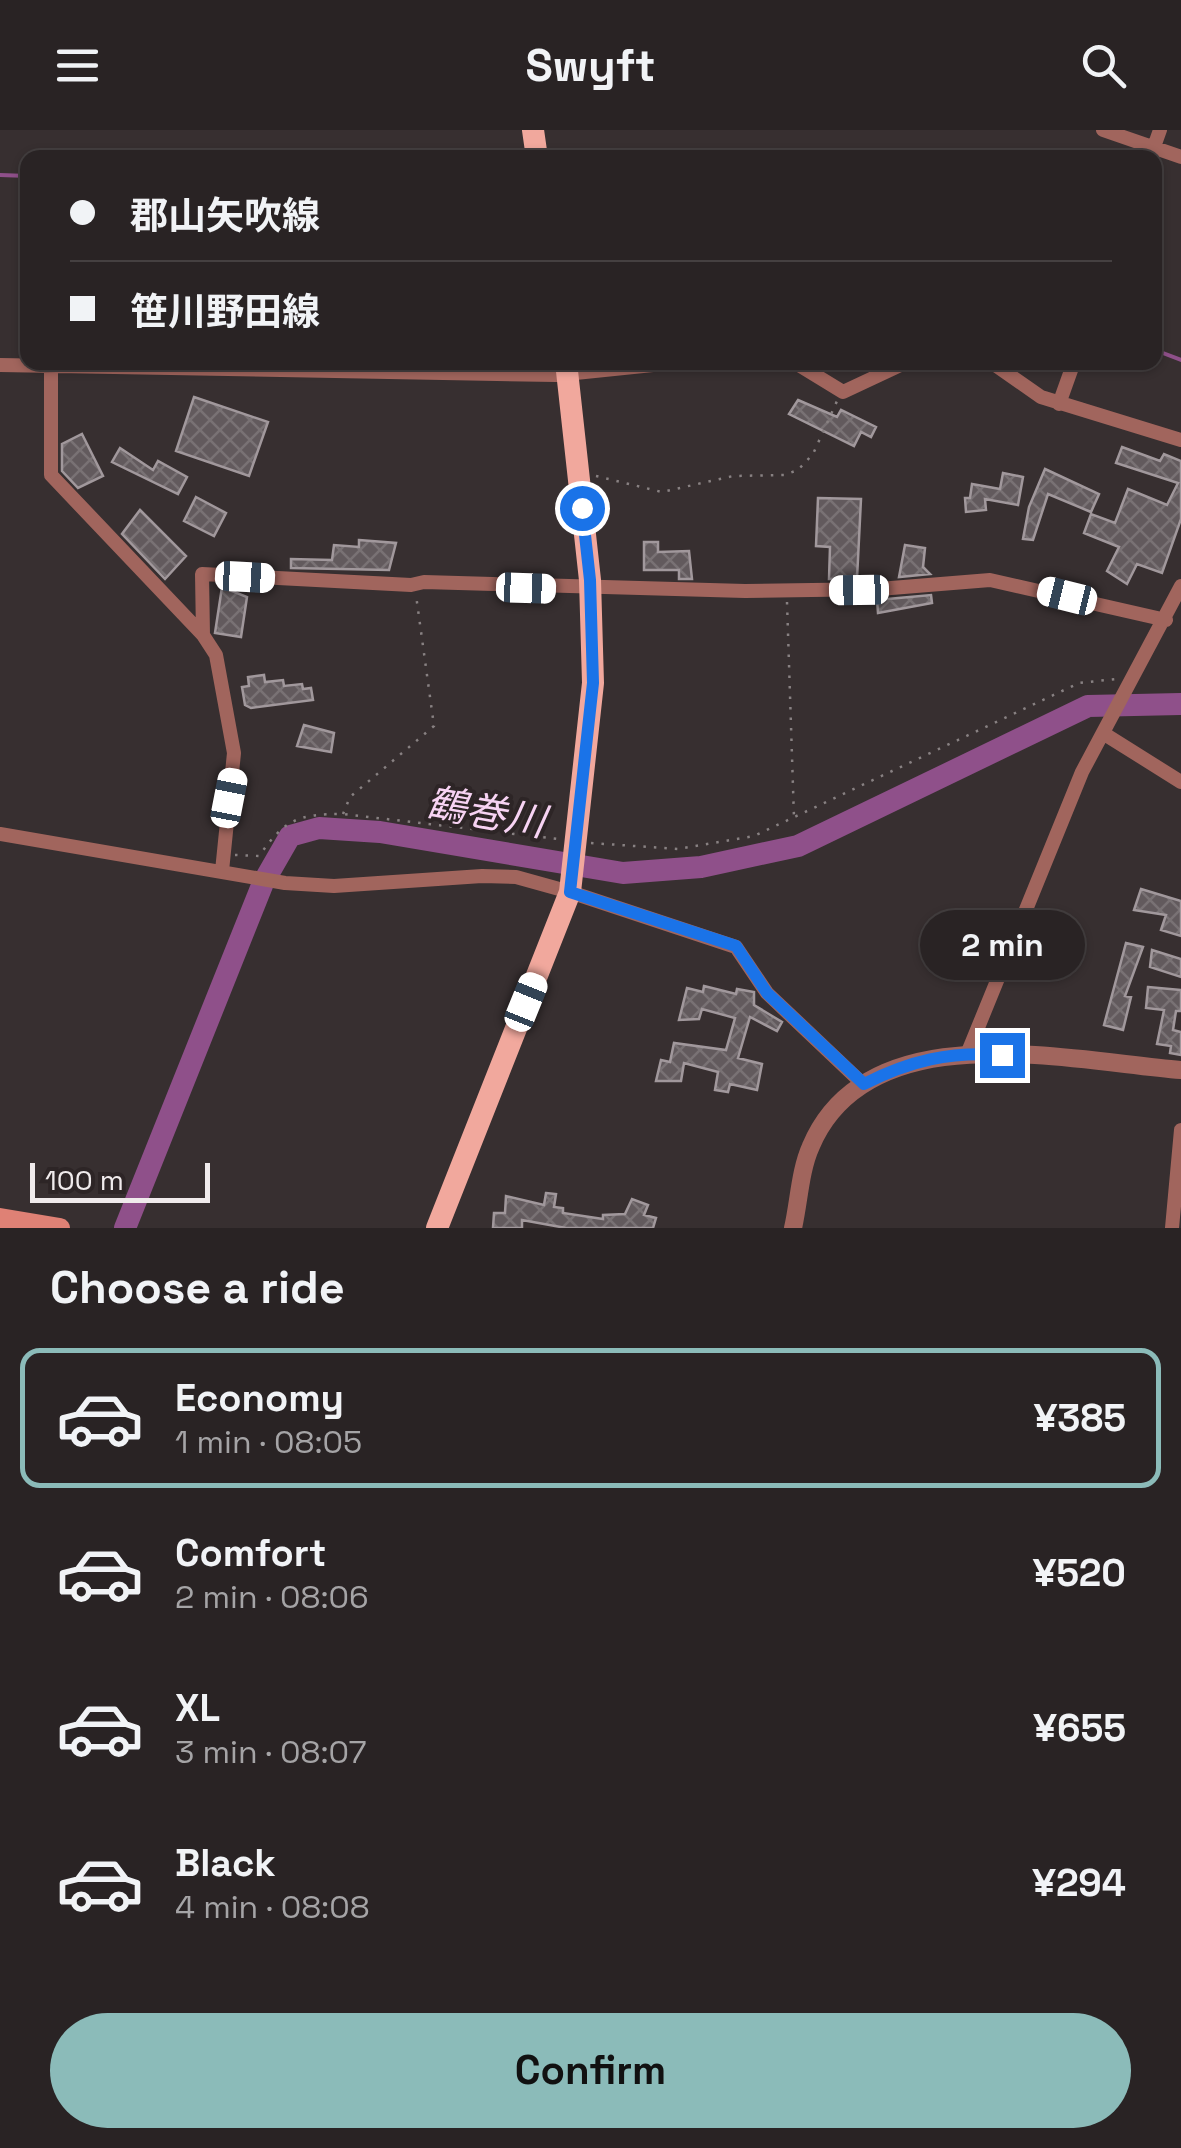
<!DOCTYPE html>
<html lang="en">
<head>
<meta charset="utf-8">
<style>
  body { margin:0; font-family:"Space Grotesk","Noto Sans JP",sans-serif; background:#352f31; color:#f1f3f6; height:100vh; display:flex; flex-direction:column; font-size:38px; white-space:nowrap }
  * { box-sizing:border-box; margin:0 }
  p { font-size:32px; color:#a5a4a6 }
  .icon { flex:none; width:55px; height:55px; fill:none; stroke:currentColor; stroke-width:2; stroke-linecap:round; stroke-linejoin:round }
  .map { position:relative; height:1098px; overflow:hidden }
  .panel { display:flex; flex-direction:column; background:#292324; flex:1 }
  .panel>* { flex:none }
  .banner { position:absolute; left:20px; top:20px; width:1142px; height:220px; border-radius:20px; box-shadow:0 2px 8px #0004,0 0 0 2px #454041; display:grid; align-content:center; height:220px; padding:0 50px; background:#292324 }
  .scale { position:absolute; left:30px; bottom:25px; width:180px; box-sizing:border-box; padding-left:10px; border:5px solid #f0ebec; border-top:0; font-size:28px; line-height:35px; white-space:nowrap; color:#f0ebec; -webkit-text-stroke:8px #2d2526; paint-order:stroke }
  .end { position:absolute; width:45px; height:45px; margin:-22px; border:12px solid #1a73e8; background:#fff; box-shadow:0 0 0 5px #fff }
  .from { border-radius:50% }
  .bubble { position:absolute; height:70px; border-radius:35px; background:#292324; box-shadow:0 2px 8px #0004,0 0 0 2px #454041; font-size:32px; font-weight:600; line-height:70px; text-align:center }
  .car { position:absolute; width:30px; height:60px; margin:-30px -15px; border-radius:12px; box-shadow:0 0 8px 2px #0007; background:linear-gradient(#fff 24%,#345 0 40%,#fff 0 76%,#345 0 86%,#fff 0) }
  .banner b { display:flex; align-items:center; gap:35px; height:95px; font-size:38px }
  .banner b+b { border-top:2px solid #454041 }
  .banner i { width:25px; height:25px; background:#f1f3f6 }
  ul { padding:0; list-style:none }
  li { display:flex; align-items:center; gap:30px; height:140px; margin:0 20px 15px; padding:0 30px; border:5px solid transparent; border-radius:20px }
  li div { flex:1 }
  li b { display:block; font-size:38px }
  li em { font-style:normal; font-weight:600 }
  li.current { border-color:#8bbbb9 }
  li>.icon { width:90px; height:90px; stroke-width:1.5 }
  h2 { padding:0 50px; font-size:45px; line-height:120px }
  .button { display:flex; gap:20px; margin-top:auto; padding:20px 50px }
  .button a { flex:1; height:115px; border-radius:60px; background:#8bbbb9; color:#111; font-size:40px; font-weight:600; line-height:115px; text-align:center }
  header { display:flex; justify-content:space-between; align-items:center; height:130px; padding:0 50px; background:#292324; font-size:45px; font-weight:600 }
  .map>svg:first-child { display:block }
</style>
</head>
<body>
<header><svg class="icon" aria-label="menu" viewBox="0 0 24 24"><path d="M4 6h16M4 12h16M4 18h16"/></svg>Swyft<svg class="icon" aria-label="search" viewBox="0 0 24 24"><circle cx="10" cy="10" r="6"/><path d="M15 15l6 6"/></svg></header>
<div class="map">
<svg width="1181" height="1098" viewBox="0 0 1181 1098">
  <defs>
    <pattern id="building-cross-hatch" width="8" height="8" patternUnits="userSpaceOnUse" patternTransform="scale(2.5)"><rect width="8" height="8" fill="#625a5d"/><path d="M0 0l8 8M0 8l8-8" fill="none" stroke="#797274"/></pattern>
  </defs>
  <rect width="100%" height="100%" fill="#372f30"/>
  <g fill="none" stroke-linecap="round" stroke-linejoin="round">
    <path stroke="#8f508a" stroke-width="4" d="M0 45 28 46
      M1155 220 1181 230"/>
    <path stroke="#8f508a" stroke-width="22" d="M125 1098 263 753 290 706 319 698 380 702 623 743 701 737 798 716 1088 576 1181 574"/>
  </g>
  <path fill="url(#building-cross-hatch)" stroke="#a1989c" stroke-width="2.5" d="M194 267 268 292 249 346 176 321Z
    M798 270 837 287 841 280 876 297 871 307 861 302 854 316 789 284Z
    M82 304 103 346 78 358 62 341V314Z
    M1122 317 1160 331 1164 324 1181 331V389L1162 443 1137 434 1127 454 1107 441 1119 417 1084 403 1091 384 1115 393 1128 359 1167 375 1178 353 1116 333Z
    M120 318 153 340 158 331 187 347 178 364 112 332Z
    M1045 339 1099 364 1091 382 1048 364 1033 410 1023 409 1029 377Z
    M1003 343 1023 347 1018 375 985 369 986 380 966 382 965 368H970L972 354 1000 359Z
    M196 367 226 383 214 406 184 391Z
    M818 368 861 369 857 449H829L830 417 816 416Z
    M140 380 186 426 165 449 122 404Z
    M359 410 396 413 389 440 291 438V429L332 430 334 415 359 417Z
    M644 412H658V422L689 421 692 449H679V440H644Z
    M905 415 925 418 923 437 930 444 899 447Z
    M222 457 247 467 241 507 215 503Z
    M931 465 932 473 878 483 877 470Z
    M264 545 265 552 283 550 284 556 302 554 303 559 311 558 313 570 251 578 245 575 242 557 249 556 248 547Z
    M304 595 334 603 331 622 297 616Z
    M1141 759 1181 771V806L1161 800 1166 785 1134 780Z
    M1126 813 1143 817 1125 866 1131 867 1123 900 1104 895Z
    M1152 820 1181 829V847L1150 837Z
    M704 856 736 864 737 859 754 862V875L782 892 777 901 750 887 738 928 762 934 757 960 730 954 728 962 715 960 718 942 684 933 681 951H656L661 930 670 932 674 913 726 920 735 888 702 879 699 889 679 890 687 858 703 862Z
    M1148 857 1181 860V881H1176L1173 900 1181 902V925L1170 923 1171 916 1157 914 1164 880 1146 878Z
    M546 1063 556 1064 554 1077 563 1078V1083L603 1089V1085L625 1084 632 1069 648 1075 644 1085 656 1088 653 1098H566L522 1090V1098H493L494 1083H505L506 1066 544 1075Z"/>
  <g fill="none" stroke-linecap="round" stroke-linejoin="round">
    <path stroke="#888182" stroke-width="2.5" stroke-dasharray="2.5 8" stroke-linecap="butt" d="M596 346 662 362 733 346 784 345 798 340 813 324 837 271
      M787 472 794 688
      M343 684 350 667 434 596 416 465
      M591 713 678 719 754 706 1079 553 1116 549
      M235 725 259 726C285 689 298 684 343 684L558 709"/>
    <path stroke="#a1655d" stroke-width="14" d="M1103 0 1181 27
      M1150 28 1160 0
      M794 232 843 262 907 232
      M991 232 1041 267 1181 310
      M0 235 556 245 682 232
      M51 236V345L203 505 216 525 234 623 222 741
      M1059 274 1074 232
      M203 505 202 444 411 455 424 452 745 461 879 459 990 450 1166 490
      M1106 605 1181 652
      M0 704 285 753 334 756 482 746 516 747 570 762 736 817 767 863 864 955
      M968 922 1082 642 1181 456
      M1172 1098 1181 1000"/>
    <path stroke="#a1655d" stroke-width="18" d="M793 1098C799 1072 800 1040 811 1016 868 882 1069 931 1181 940"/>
    <path stroke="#df8175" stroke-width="20" d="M0 1088 60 1098"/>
    <path stroke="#f1a89d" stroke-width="22" d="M533 0 537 28
      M437 1098 570 762 593 553 590 450 566 232"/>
  </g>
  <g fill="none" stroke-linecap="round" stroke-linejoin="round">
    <path stroke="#1a73e8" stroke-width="12" d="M582 378 590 450 593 553 570 762 736 816 767 863 864 954C909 931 950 921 1002 925"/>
  </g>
  <g text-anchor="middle" stroke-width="8" stroke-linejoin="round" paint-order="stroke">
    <g font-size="40" font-style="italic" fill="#f7d3f3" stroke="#2d2526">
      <text transform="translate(486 682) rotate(10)" y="14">鶴巻川</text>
    </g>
  </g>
</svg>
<div class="scale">100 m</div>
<i class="end from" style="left:582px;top:378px"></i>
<i class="end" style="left:1002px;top:925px"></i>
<div class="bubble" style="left:920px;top:780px;width:165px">2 min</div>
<i class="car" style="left:245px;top:447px;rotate:93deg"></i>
<i class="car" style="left:526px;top:458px;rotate:92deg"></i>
<i class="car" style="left:859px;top:460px;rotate:269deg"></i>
<i class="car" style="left:1067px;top:466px;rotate:284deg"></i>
<i class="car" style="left:229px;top:668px;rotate:11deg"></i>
<i class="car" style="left:526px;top:872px;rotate:22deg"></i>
<div class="banner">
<b><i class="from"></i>郡山矢吹線</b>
<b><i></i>笹川野田線</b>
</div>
</div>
<section class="panel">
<h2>Choose a ride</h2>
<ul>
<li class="current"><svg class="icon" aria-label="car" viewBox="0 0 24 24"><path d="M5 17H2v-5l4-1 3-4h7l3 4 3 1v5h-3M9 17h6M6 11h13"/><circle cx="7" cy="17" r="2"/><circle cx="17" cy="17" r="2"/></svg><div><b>Economy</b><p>1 min · 08:05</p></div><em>¥385</em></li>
<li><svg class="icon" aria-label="car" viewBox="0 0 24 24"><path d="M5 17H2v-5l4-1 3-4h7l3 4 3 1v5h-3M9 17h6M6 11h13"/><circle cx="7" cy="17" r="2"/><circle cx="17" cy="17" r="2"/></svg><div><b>Comfort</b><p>2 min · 08:06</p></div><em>¥520</em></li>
<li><svg class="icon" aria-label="car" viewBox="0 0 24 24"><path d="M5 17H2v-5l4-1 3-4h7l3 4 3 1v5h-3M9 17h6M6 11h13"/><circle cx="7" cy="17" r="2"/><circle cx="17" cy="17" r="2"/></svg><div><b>XL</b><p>3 min · 08:07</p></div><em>¥655</em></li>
<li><svg class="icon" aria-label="car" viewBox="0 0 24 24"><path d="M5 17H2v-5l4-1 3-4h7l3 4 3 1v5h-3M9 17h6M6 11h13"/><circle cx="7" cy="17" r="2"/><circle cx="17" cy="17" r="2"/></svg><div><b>Black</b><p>4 min · 08:08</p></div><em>¥294</em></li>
</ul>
<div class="button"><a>Confirm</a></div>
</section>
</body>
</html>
